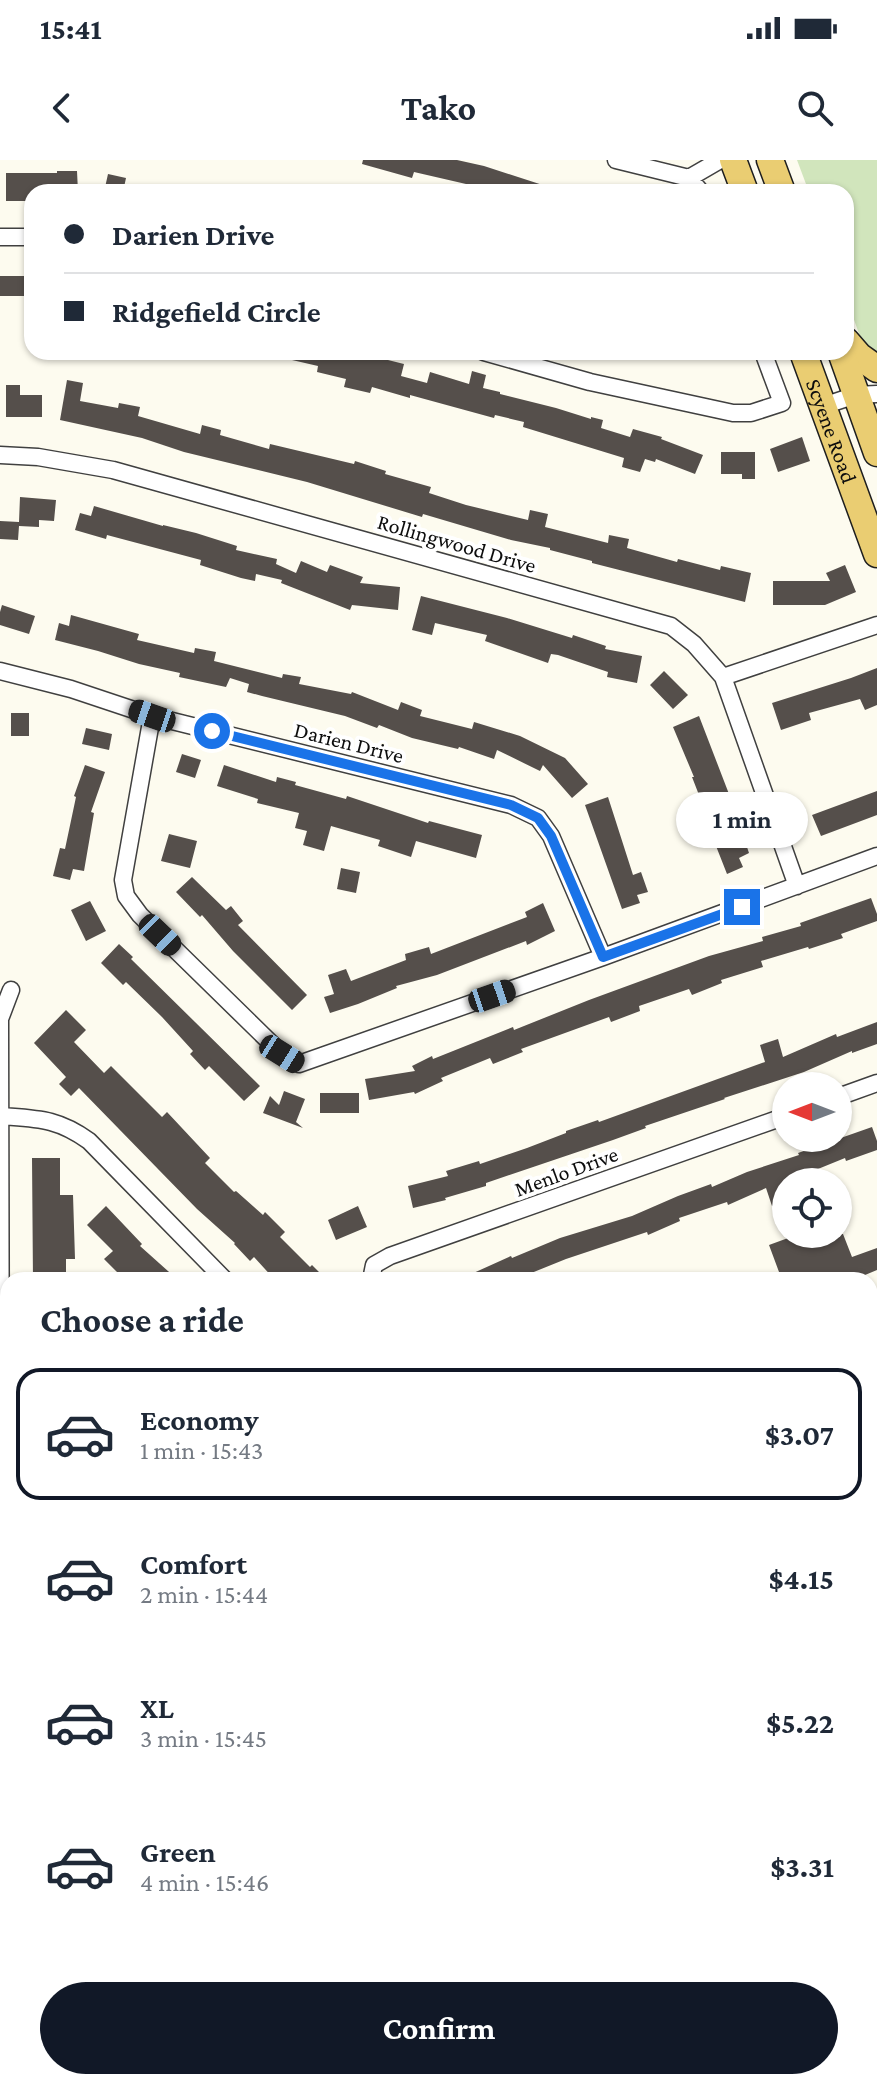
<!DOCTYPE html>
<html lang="en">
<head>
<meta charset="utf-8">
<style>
  body { margin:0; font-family:"Crimson Pro",serif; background:#f2f2f3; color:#1f2937; height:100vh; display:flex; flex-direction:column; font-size:30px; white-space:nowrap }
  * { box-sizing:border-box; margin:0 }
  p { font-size:26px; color:#747a83 }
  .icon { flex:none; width:44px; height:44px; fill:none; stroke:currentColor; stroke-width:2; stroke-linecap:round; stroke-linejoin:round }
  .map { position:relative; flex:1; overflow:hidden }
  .sheet { position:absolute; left:0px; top:1112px; width:878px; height:818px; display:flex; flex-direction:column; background:#fff; border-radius:24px 24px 0 0; box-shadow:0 2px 6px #0004 }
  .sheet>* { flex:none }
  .banner { position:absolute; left:24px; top:24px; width:830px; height:176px; border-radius:24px; box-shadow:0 2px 6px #0004; display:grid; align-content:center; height:176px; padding:0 40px; background:#fff }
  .needle { width:52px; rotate:270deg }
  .buttons { position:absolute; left:772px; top:912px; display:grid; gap:16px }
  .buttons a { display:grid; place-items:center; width:80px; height:80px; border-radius:50%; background:#fff; box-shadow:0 2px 6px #0004; font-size:40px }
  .end { position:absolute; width:36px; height:36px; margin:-18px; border:10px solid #1a73e8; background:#fff; box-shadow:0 0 0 4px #fff }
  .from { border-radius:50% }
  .bubble { position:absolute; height:56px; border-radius:28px; background:#fff; box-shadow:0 2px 6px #0004; font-size:26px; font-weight:700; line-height:56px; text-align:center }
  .car { position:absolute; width:24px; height:48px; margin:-24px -12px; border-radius:10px; box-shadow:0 0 6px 2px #0007; background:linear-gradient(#222 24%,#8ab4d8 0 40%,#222 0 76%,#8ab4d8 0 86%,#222 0) }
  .banner b { display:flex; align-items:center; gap:28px; height:76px; font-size:30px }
  .banner b+b { border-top:2px solid #e0e1e3 }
  .banner i { width:20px; height:20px; background:#1f2937 }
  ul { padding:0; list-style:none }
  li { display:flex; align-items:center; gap:24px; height:132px; margin:0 16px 12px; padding:0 24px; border:4px solid transparent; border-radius:24px }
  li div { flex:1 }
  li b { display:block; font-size:30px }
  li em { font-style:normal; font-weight:700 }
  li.current { border-color:#111827 }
  li>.icon { width:72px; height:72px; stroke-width:1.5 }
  h2 { padding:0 40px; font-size:36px; line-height:96px }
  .cta { display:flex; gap:16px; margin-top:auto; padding:16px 40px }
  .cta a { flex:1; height:92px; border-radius:48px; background:#111827; color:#fff; font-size:32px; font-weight:700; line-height:92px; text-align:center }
  .status { display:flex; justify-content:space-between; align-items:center; height:56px; padding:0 40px; background:#fff; direction:ltr }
  .status svg { height:22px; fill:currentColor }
  header { display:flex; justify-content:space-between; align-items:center; height:104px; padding:0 40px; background:#fff; font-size:36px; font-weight:700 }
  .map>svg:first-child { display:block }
</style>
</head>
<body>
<div class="status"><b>15:41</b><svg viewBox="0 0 49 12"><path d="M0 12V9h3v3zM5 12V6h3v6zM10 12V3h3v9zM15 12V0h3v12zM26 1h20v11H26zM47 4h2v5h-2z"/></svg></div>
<header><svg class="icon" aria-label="back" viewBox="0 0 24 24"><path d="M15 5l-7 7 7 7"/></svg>Tako<svg class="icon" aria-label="search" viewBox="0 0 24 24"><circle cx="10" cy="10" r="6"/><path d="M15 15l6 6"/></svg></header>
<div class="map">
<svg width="877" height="1929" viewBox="0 0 877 1929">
  <rect width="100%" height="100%" fill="#fdfbef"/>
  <path fill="#d1e5bc" d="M797 0H877V197L864 188 846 137V32H809Z"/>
  <path fill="#554f4b" d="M363 0H457L484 6 558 30 557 32H472L464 30 466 24 414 12 412 18 362 4Z
    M57 11H77L78 32H32V41H6V13H57Z
    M108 14 126 18 123 32H104Z
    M0 116H32V136H0Z
    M280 192H351L388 200 404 204 401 216 427 223 430 212 469 224 472 211 486 215 483 228 500 232V234L556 248 591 259V257L603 260 601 268 630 277 633 269 662 277 661 279 703 295 695 314 656 299 655 302 645 299 640 312 622 307 624 298 523 267 524 262 495 255 494 258 410 235V238L372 227 370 233 344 227 346 219 317 212 318 206 279 197Z
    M67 220 83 223 80 241 118 248 119 243 140 247 138 256 200 274 202 265 221 270 220 275 269 289 270 284 354 304 355 301 386 311 385 314 431 327 429 333 466 345 528 360 530 350 548 354 545 367 608 383 609 375 629 379 627 388 677 402 678 399 720 410 721 406 751 413 745 442 592 403V401L550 390V388L511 380 423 354 422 357 307 322 184 292 142 278 60 260Z
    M6 225H20V235H42V257H6Z
    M802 277 810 301 778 312 770 289Z
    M721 292H755V319H742V314H721Z
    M20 337 56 340 54 361 39 360V367L19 366 18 380 0 379V361L19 362Z
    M94 346 163 366V365L196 373 237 386 236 390 277 399 276 404 296 413 301 401 327 412 330 405 363 417 360 423 400 427 398 450 352 445 350 450 281 423 282 420 256 414 255 421 241 418 200 405 201 400 107 375 106 379 75 370 80 353 91 356Z
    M845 405 856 432 825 445H773V421H830L826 413Z
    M421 436 507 458 572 478 573 475 606 486 605 489 642 496 637 523 607 517 608 512 558 495 551 494 548 503 485 481 487 475 435 463 432 475 412 470Z
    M2 445 35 456 29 474 0 465V452Z
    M71 455 139 474 137 480 194 493 195 488 216 492 214 501 282 518 283 514 301 517 299 524 351 534 352 532 398 550 401 542 422 550 420 556 472 569 474 562 520 576 565 598 588 624 572 638 543 605 540 611 497 590 494 599 459 587 458 589 412 578 379 565 377 568 345 556 262 536 247 532 249 524 230 518 226 527 179 517 180 513 139 504 98 491 55 480 59 463 69 466Z
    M877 508V545L865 550 860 539 809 553 811 560 781 570 772 543 851 518Z
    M664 511 688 535 673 549 650 525Z
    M11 553H29V576H11Z
    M699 556 729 634 740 676 743 675 749 693 739 698 743 707 727 714 716 686 719 684 706 633 699 635 692 617H694L673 567Z
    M86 568 112 574 109 590 82 584Z
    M182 594 201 600 195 618 176 612Z
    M85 605 105 612 91 652 94 653 84 711 73 709 70 720 53 716 60 688 65 689 76 637 74 636Z
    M224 605 276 622 277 617 296 622 295 625 346 639 347 636 428 663 429 661 482 675 476 698 416 681 411 697 378 686 380 680 331 666 324 691 303 685 307 671 295 668 299 653 257 643 258 639 217 626Z
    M877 631V655L821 676 812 655Z
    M608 637 633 715 641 712 648 732 637 735 640 743 622 749 585 645Z
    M169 674 197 681 190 708 161 701Z
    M341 708 360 712 356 733 337 729Z
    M192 717 226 750 231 746 243 761 238 765 307 835 292 850 233 791 202 755 200 757 176 732Z
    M871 738 877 754V761L841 774 843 778 809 789 808 787 761 801 763 807 721 820 722 823 692 835 689 829 639 846 640 851 611 862 609 857 521 889 523 892 493 904 490 898 441 918 443 921 415 934 414 932 369 940 365 919 415 911 412 906 432 896 433 899 513 867 514 870 589 840 709 796 763 781 762 777 801 766 800 763Z
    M90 741 106 771 86 781 71 750Z
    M543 743 555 771 527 785 526 781 437 815 396 826 397 828 358 844 330 853 324 837 334 834 328 815 346 809 351 821 406 800 405 794 429 787 431 794 527 757 525 752Z
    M119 784 133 797 131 799 260 926 244 941 209 906 205 910 190 894 193 891 162 857 126 822 123 825 101 803Z
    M66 850 86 870 74 882 104 913 111 906 162 957 167 952 210 998 205 1003 234 1032 236 1031 263 1055 265 1052 285 1072 280 1077 310 1107 312 1105 327 1120H275L254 1097 250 1101 234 1084 235 1083 197 1049 79 928 71 936 59 924 66 917 34 883Z
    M877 862V884L852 893V891L804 912 724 938 725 939 645 966 646 968 613 980 486 1023V1026L445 1038 446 1040 413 1048 408 1026 448 1016 446 1011 479 1001 480 1004 527 988 566 973V971L598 960 599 962 765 902 760 885 778 879 783 897 836 874 837 877Z
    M284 931 305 939 296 962 303 968 263 953 270 936 279 945Z
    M320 933H359V953H320Z
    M872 967 877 981V990L846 1001 845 998 786 1022V1041L772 1046 766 1028 728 1045 727 1042 679 1058 680 1061 648 1075 647 1072 566 1099 514 1120H458L511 1096 512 1098 560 1078 632 1056 678 1036 711 1024 712 1027 747 1012 799 995 798 993Z
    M32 998H60V1035H73L75 1099H66V1120H33Z
    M106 1046 142 1084 140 1086 178 1120H139L129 1112 123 1118 104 1099 113 1091 87 1065Z
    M358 1046 367 1067 336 1080 328 1060Z
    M799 1074H843L852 1097 877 1088V1110L853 1120H782L769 1085Z"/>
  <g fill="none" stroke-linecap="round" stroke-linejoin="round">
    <g stroke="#404040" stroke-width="19">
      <path id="street" d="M616 0 689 18 720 0
        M689 18 701 32
        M0 77H32
        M484 192 590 222 733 253H751L782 243 763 192
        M823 246 856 235 877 234
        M0 295 38 297 113 310 671 466 694 484 723 517 797 726
        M0 511 71 529 152 556 511 645 538 658 551 676 603 797
        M723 517 877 465
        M152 556 123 720 126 736 140 755 282 894 299 904 603 797 877 696
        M838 937 877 923
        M0 956C38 959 57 958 89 981L225 1120
        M371 1120 374 1105 390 1096 786 956
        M870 1157 877 1154
        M870 1383 877 1380
        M870 1621H877
        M870 1772 877 1779
        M2 1776 0 859 11 830
        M870 1851 877 1844
        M434 1922 448 1929
        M540 1929 548 1922
        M787 1929 795 1922"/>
    </g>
    <g stroke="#1e1e1e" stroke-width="29">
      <g id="primary">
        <path d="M733 0 745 32"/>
        <path d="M770 0 782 32"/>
        <path d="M846 181 859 196 877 209"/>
        <path id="s1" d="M803 192 877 394"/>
        <path d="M841 192 877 293"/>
      </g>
    </g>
    <use href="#street" stroke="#fff" stroke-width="16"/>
    <use href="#primary" stroke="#eacd72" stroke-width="26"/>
  </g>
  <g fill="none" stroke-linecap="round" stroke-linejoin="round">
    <path stroke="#1a73e8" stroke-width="10" d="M212 571 511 645 538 658 551 676 603 797 742 747"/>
  </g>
  <g text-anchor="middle" stroke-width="8" stroke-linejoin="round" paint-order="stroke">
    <g font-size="22" fill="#0d0d0d" stroke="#fff">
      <text dy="8" stroke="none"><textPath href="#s1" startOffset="84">Scyene Road</textPath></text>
      <text transform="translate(457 383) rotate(16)" y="8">Rollingwood Drive</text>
      <text transform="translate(349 582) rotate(14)" y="8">Darien Drive</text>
      <text transform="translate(566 1011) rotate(-20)" y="8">Menlo Drive</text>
    </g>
  </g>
</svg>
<div class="buttons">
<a><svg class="needle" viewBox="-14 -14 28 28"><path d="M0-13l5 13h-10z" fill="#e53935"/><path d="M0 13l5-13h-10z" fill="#747a83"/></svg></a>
<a><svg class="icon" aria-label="locate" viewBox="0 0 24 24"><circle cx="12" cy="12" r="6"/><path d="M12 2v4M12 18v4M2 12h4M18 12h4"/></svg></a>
</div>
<i class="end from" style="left:212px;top:571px"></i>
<i class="end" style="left:742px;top:747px"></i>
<div class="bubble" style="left:676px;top:632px;width:132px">1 min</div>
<i class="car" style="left:152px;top:556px;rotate:289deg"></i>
<i class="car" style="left:160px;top:775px;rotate:134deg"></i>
<i class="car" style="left:492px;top:836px;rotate:71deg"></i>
<i class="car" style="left:282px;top:894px;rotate:122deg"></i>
<div class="banner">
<b><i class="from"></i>Darien Drive</b>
<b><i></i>Ridgefield Circle</b>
</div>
<section class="sheet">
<h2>Choose a ride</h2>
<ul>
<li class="current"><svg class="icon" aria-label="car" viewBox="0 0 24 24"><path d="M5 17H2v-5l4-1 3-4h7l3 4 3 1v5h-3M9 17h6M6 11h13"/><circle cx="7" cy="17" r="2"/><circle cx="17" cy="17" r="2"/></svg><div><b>Economy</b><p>1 min · 15:43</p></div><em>$3.07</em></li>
<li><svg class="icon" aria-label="car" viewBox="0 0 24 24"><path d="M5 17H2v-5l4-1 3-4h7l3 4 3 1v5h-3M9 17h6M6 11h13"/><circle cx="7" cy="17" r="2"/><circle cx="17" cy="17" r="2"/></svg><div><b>Comfort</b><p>2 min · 15:44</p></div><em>$4.15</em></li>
<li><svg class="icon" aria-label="car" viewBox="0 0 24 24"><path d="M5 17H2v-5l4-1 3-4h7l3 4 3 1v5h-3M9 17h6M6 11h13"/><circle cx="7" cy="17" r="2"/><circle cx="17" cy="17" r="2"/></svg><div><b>XL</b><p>3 min · 15:45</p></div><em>$5.22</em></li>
<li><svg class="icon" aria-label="car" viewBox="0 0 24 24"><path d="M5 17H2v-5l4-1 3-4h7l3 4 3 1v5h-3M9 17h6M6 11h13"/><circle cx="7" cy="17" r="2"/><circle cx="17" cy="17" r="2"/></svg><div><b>Green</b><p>4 min · 15:46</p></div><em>$3.31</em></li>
</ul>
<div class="cta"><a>Confirm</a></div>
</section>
</div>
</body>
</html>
